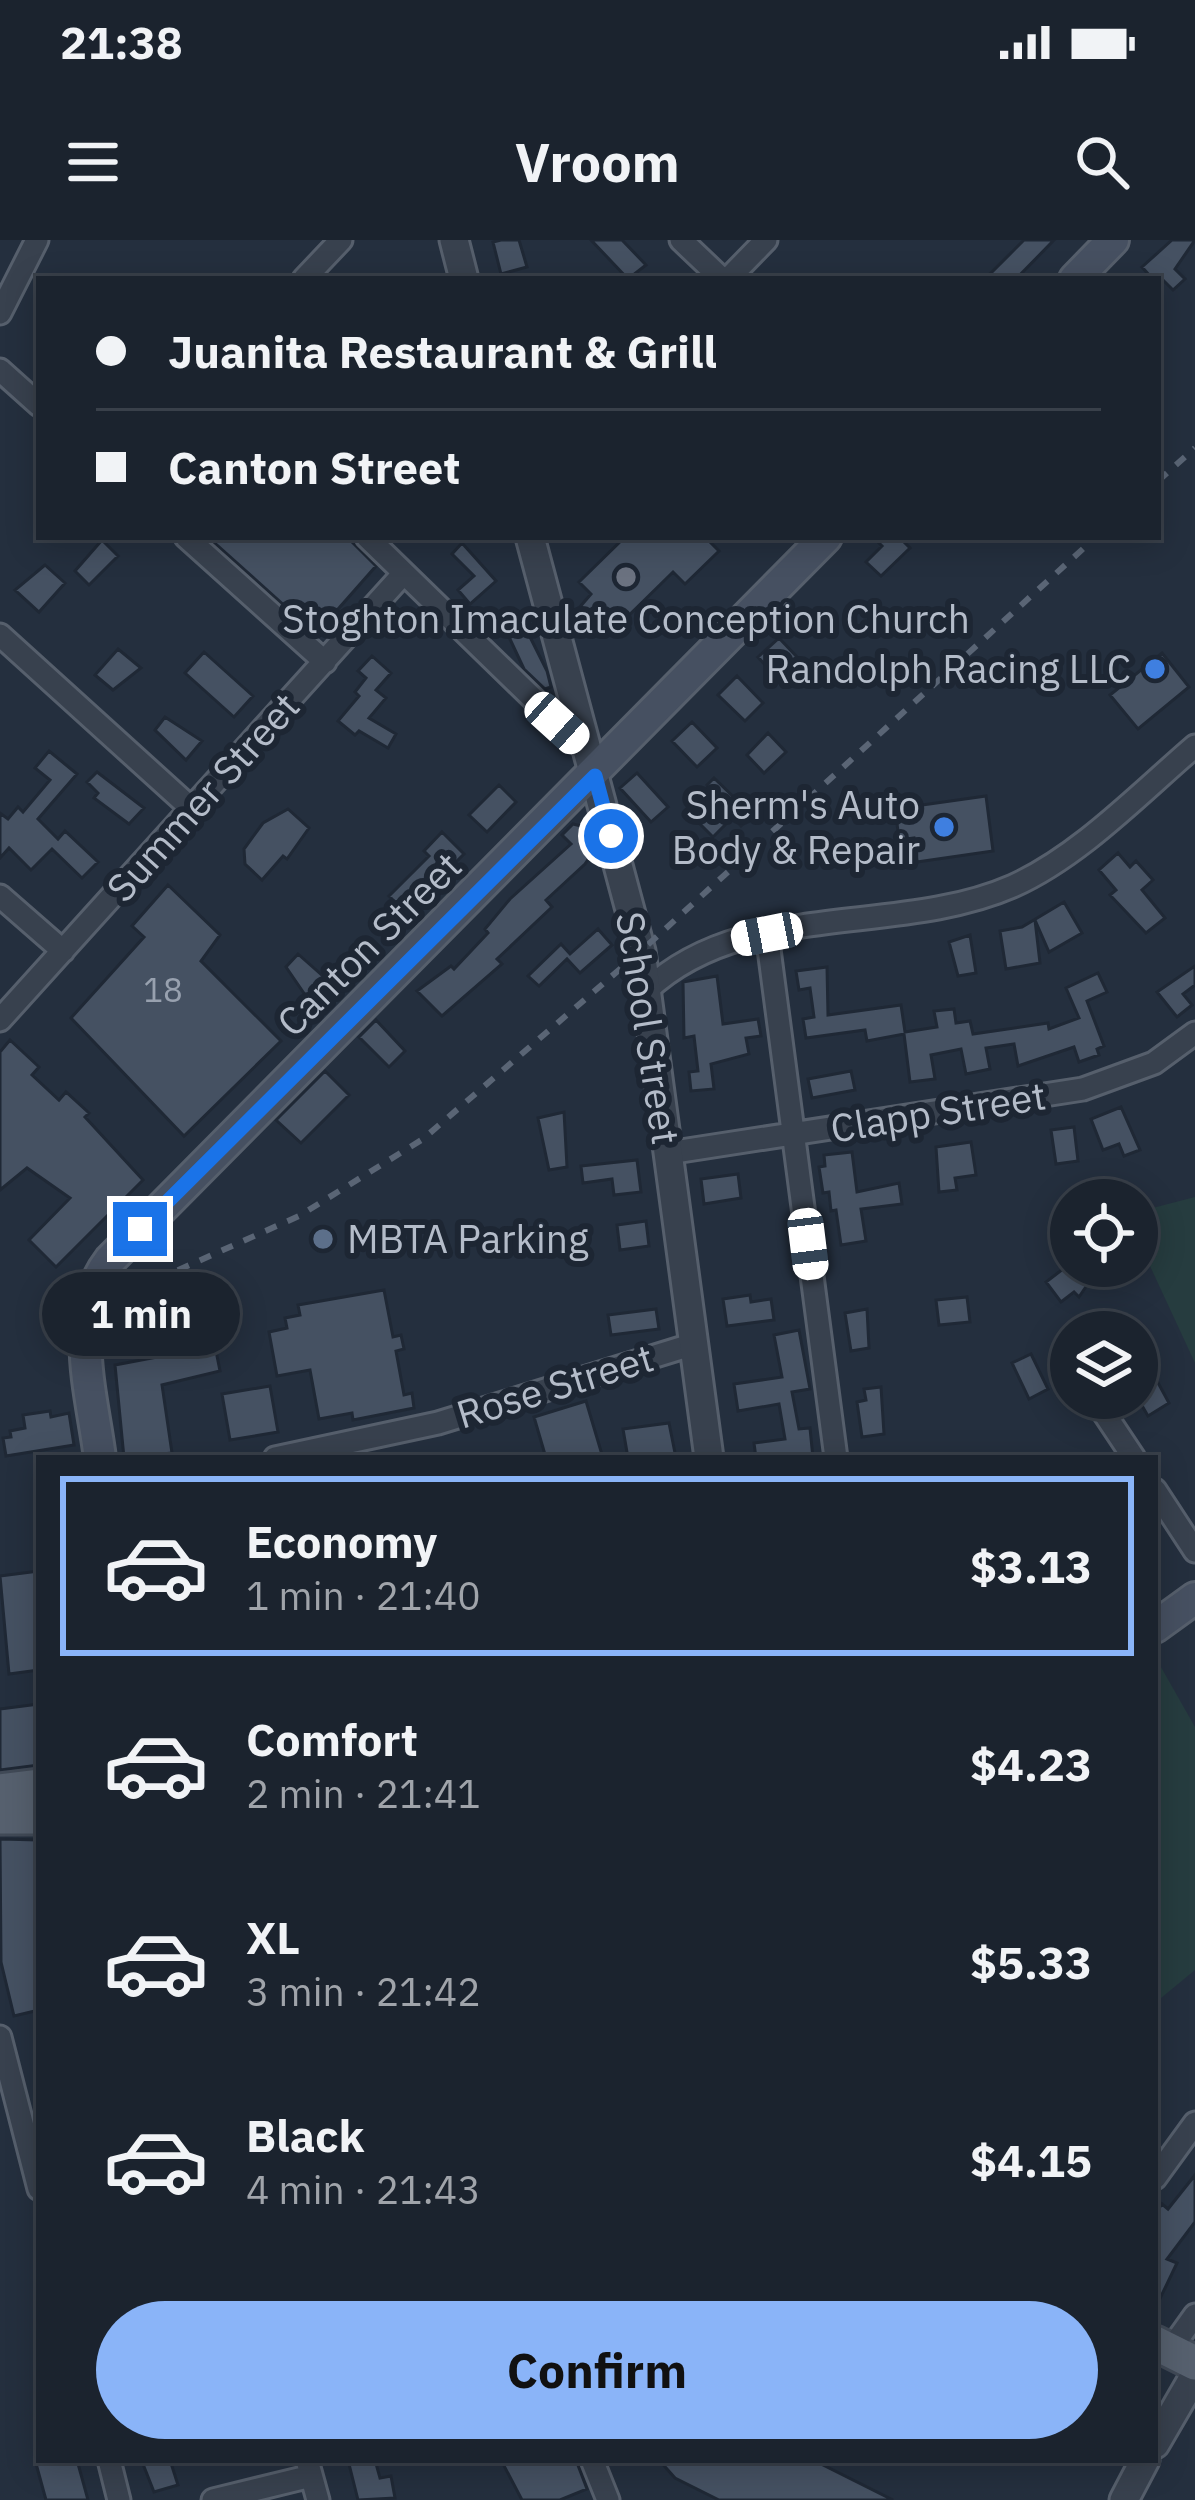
<!DOCTYPE html>
<html lang="en">
<head>
<meta charset="utf-8">
<style>
  body { margin:0; font-family:"IBM Plex Sans",sans-serif; background:#242b36; color:#f1f3f6; height:100vh; display:flex; flex-direction:column; font-size:45px; white-space:nowrap }
  * { box-sizing:border-box; margin:0 }
  p { font-size:39px; color:#a0a4aa }
  .icon { flex:none; width:66px; height:66px; fill:none; stroke:currentColor; stroke-width:2; stroke-linecap:round; stroke-linejoin:round }
  .map { position:relative; flex:1; overflow:hidden }
  .sheet { position:absolute; left:36px; top:1215px; width:1122px; height:1008px; display:flex; flex-direction:column; background:#1b232e; border-radius:0px; box-shadow:0 6px 30px #0003,0 0 0 3px #39404a }
  .sheet>* { flex:none }
  .guide { position:absolute; left:36px; top:36px; width:1125px; height:264px; border-radius:0px; box-shadow:0 6px 30px #0003,0 0 0 3px #39404a; display:grid; align-content:center; height:264px; padding:0 60px; background:#1b232e }
  .controls { position:absolute; left:1050px; top:939px; display:grid; gap:24px }
  .controls a { display:grid; place-items:center; width:108px; height:108px; border-radius:50%; background:#1b232e; box-shadow:0 6px 30px #0003,0 0 0 3px #39404a; font-size:60px }
  .end { position:absolute; width:54px; height:54px; margin:-27px; border:15px solid #1a73e8; background:#fff; box-shadow:0 0 0 6px #fff }
  .from { border-radius:50% }
  .bubble { position:absolute; height:84px; border-radius:42px; background:#1b232e; box-shadow:0 6px 30px #0003,0 0 0 3px #39404a; font-size:39px; font-weight:700; line-height:84px; text-align:center }
  .car { position:absolute; width:36px; height:72px; margin:-36px -18px; border-radius:15px; box-shadow:0 0 9px 3px #0007; background:linear-gradient(#fff 24%,#345 0 40%,#fff 0 76%,#345 0 86%,#fff 0) }
  .guide b { display:flex; align-items:center; gap:42px; height:114px; font-size:45px }
  .guide b+b { border-top:3px solid #39404a }
  .guide i { width:30px; height:30px; background:#f1f3f6 }
  ul { padding:21px 0 0; list-style:none }
  li { display:flex; align-items:center; gap:36px; height:180px; margin:0 24px 18px; padding:0 36px; border:6px solid transparent; border-radius:0px }
  li div { flex:1 }
  li b { display:block; font-size:45px }
  li em { font-style:normal; font-weight:700 }
  li.on { border-color:#8ab4f8 }
  li>.icon { width:108px; height:108px; stroke-width:1.5 }
  .cta { display:flex; gap:24px; margin-top:auto; padding:24px 60px }
  .cta a { flex:1; height:138px; border-radius:72px; background:#8ab4f8; color:#111; font-size:48px; font-weight:700; line-height:138px; text-align:center }
  .status { display:flex; justify-content:space-between; align-items:center; height:84px; padding:0 60px; background:#1b232e; direction:ltr }
  .status svg { height:33px; fill:currentColor }
  header { display:flex; justify-content:space-between; align-items:center; height:156px; padding:0 60px; background:#1b232e; font-size:54px; font-weight:700 }
  .map>svg:first-child { display:block }
</style>
</head>
<body>
<div class="status"><b>21:38</b><svg viewBox="0 0 49 12"><path d="M0 12V9h3v3zM5 12V6h3v6zM10 12V3h3v9zM15 12V0h3v12zM26 1h20v11H26zM47 4h2v5h-2z"/></svg></div>
<header><svg class="icon" aria-label="menu" viewBox="0 0 24 24"><path d="M4 6h16M4 12h16M4 18h16"/></svg>Vroom<svg class="icon" aria-label="search" viewBox="0 0 24 24"><circle cx="10" cy="10" r="6"/><path d="M15 15l6 6"/></svg></header>
<div class="map">
<svg width="1195" height="2260" viewBox="0 0 1195 2260">
  <rect width="100%" height="100%" fill="#242f3e"/>
  <path fill="#263c3f" d="M1195 957V1123L1137 998V972Z
    M1157 1420 1195 1487V1730L1155 1763Z"/>
  <path fill="#455162" stroke="#1f2835" stroke-width="3" d="M501 0H519L527 27 501 34 493 2Z
    M591 0H622L646 25 628 39Z
    M1024 0H1054L1016 39H985Z
    M1172 0H1195L1175 29 1185 39 1173 50 1163 40 1158 45 1142 27Z
    M208 297H347L376 326 316 394Z
    M625 297H705L719 311 685 344 673 332 620 384 607 370 594 383 579 368 591 354 579 342Z
    M873 297H899L910 308 881 336 866 322 882 306Z
    M102 300 118 316 89 345 75 331Z
    M462 303 496 341 470 364 458 350 474 336 452 314Z
    M45 325 65 343 39 372 15 350Z
    M526 389 547 431 551 447 545 449 524 429 509 397Z
    M779 398 797 417 776 437 758 417Z
    M118 409 141 428 113 450 95 435Z
    M204 412 253 456 234 477 185 433Z
    M1162 413 1189 447 1138 489 1110 455Z
    M372 416 391 433 376 450 386 458 369 478 396 494 388 508 359 491 355 495 338 481 359 456 355 452 366 438 358 431Z
    M737 436 763 463 745 481 718 455Z
    M165 477 202 501 186 520 155 490Z
    M692 482 717 508 697 527 672 501Z
    M768 493 786 512 764 533 747 515Z
    M49 511 77 534 38 579 58 599 65 591 98 622 82 638 52 609 31 630 9 608 0 618V573L8 579 18 567 23 572 50 540 35 528Z
    M97 532 144 568 129 584 94 558 98 553 87 542Z
    M637 533 668 567 651 582 620 548Z
    M714 538 753 576 741 586 733 577 713 597 697 581 716 563 707 545Z
    M499 545 516 562 487 592 469 575Z
    M986 556 993 611 917 622 914 598 899 600 896 575 909 573 908 567Z
    M288 569 309 588 287 619 283 616 262 640 245 624 244 609 263 583Z
    M573 584 589 588 595 609 585 624 546 660 552 667 497 719 502 724 442 776 417 751 451 726 454 729 488 693 485 689 510 659 571 604 562 595Z
    M442 592 464 614 405 672 389 656 429 616 424 611Z
    M1118 613 1130 627 1136 621 1153 640 1142 650 1165 678 1146 693 1110 655 1116 650 1099 630Z
    M168 645 220 695 201 721 281 801 184 896 71 778 144 697 132 686Z
    M1064 662 1082 693 1049 712 1035 680 1040 723 1006 729 1000 691 1022 687Z
    M598 689 612 705 580 733 567 719 539 746 528 736 561 704 570 714Z
    M970 695 976 733 958 736 949 702Z
    M298 714 333 745 312 765 286 727Z
    M1195 726V745L1183 754 1192 765 1177 777 1157 752Z
    M827 727 828 775 901 765 905 792 937 787 934 771 954 769 956 783 970 781 973 794 1048 783 1049 789 1079 778 1066 748 1098 733 1107 752 1087 761 1104 806 1097 809 1099 815 1079 822 1074 807 1018 826 1014 804 986 808 990 829 966 834 961 809 931 815 935 839 910 842 904 794 867 801 865 790 806 798 803 779 814 777 810 748 799 750 796 731Z
    M717 736 723 784 758 779 761 796 746 798 749 814 711 824 714 849 691 851 689 832 698 831 694 796 684 798 683 742Z
    M376 780 405 811 389 827 359 797Z
    M10 800 39 827 32 835 59 860 66 852 89 873 85 877 143 940 56 1027 29 1000 70 958 27 928 0 950V812Z
    M325 831 349 855 301 903 276 880Z
    M851 831 855 850 812 858 808 839Z
    M1121 867 1140 910 1124 916 1119 904 1103 910 1091 879Z
    M564 872 567 927 549 930 538 878Z
    M1074 887 1078 921 1056 924 1051 890Z
    M971 902 976 935 955 938 957 950 939 952 936 907Z
    M852 912 857 952 899 943 902 964 861 969 866 1001 841 1005 836 970 831 971 829 952 823 953 819 927 825 926 824 915Z
    M637 920 641 952 614 955 612 939 583 943 581 926Z
    M738 934 741 958 704 964 701 939Z
    M646 981 649 1006 620 1010 617 985Z
    M1067 1026H1100L1079 1057 1074 1052 1061 1062 1046 1042Z
    M384 1050 393 1097 401 1095 404 1109 396 1111 404 1155 412 1153 414 1168 353 1180 352 1173 319 1179 310 1130 277 1136 269 1092 287 1088 285 1078 300 1075 298 1065Z
    M750 1055 751 1062 771 1059 774 1080 727 1086 723 1059Z
    M967 1057 970 1082 939 1085 936 1060Z
    M656 1069 659 1089 611 1095 608 1075Z
    M867 1069 869 1108 851 1111 845 1073Z
    M799 1090 810 1149 792 1152 799 1189 810 1188 813 1218H756L754 1203 785 1199 779 1164 738 1171 734 1144 782 1137 774 1095Z
    M1137 1104 1169 1163 1148 1176 1137 1157Z
    M215 1106 220 1131 162 1145 172 1213 124 1218 115 1125Z
    M1031 1114 1048 1149 1029 1159 1012 1123Z
    M270 1146 278 1192 230 1200 222 1154Z
    M881 1147 884 1194 862 1197 857 1162 866 1160 864 1149Z
    M586 1161 603 1218H546L534 1177Z
    M50 1171 51 1177 69 1173 74 1205 6 1216 3 1198 11 1197 10 1191 25 1188 23 1175Z
    M669 1183 676 1218H628L623 1189Z
    M39 1331V1430L9 1434 0 1336Z
    M39 1464V1525L0 1530V1469Z
    M0 1599 39 1600V1770L14 1776 1 1722Z
    M1195 1935V1982L1167 2019 1177 2023 1155 2069V1974L1162 1964 1168 1969Z
    M35 2220H77L88 2260H46Z
    M170 2220 178 2245 154 2252 143 2224Z
    M348 2220H375L380 2238 391 2236 395 2258 358 2260Z
    M501 2220H576L587 2249 560 2260H522Z
    M659 2220H813L893 2260H719L675 2238Z"/>
  <g fill="none" stroke-linecap="round" stroke-linejoin="round">
    <g stroke="#565f6c" stroke-width="27">
      <path id="minor" d="M681 0 722 39
        M304 39 341 0
        M728 39 766 0
        M0 73 37 0
        M0 130 39 165
        M186 297 325 422
        M367 297 585 509
        M0 395 193 570
        M0 656 63 711
        M767 694 836 1218
        M646 751C743 659 897 697 1013 646 1080 616 1140 553 1195 506
        M0 780 404 333
        M668 913 1083 849 1154 823 1195 793
        M1094 1158 1134 1218
        M275 1218 438 1183 694 1104
        M1155 1250 1195 1311
        M0 1797 39 1949
        M1155 1938 1195 1883
        M1170 2110 1195 2075
        M109 2220 119 2260
        M307 2220 318 2260
        M592 2220 608 2260
        M213 2260 311 2236"/>
    </g>
    <g stroke="#565f6c" stroke-width="33">
      <path id="tertiary" d="M454 0 464 39
        M530 297 641 711 709 1218
        M1155 2204 1195 2135
        M1124 2260 1145 2220"/>
    </g>
    <g stroke="#565f6c" stroke-width="36">
      <path id="secondary" d="M1075 39 1113 0
        M100 1218C92 1154 67 1076 110 1020L826 297
        M1155 1387 1195 1358"/>
    </g>
    <g stroke="#414a57" stroke-width="39">
      <path id="primary" d="M0 1551 39 1546
        M0 1577H39
        M1155 2103 1195 2123"/>
    </g>
    <use href="#minor" stroke="#38414e" stroke-width="21"/>
    <use href="#tertiary" stroke="#38414e" stroke-width="27"/>
    <use href="#secondary" stroke="#465061" stroke-width="30"/>
    <use href="#primary" stroke="#56606e" stroke-width="33"/>
    <path stroke="#5a6575" stroke-width="6" stroke-dasharray="12 12" stroke-linecap="butt" d="M1158 241 1195 208
      M156 1040 299 976 423 899 641 711 1096 297"/>
  </g>
  <g fill="none" stroke-linecap="round" stroke-linejoin="round">
    <path stroke="#1a73e8" stroke-width="15" d="M140 989 595 536 611 596"/>
  </g>
  <circle fill="#6b7280" stroke="#1d2633" stroke-width="4.5" cx="626" cy="337" r="12"/>
  <g fill="#3f7fe0" stroke="#1d2633" stroke-width="4.5">
    <circle cx="1155" cy="429" r="12"/>
    <circle cx="944" cy="587" r="12"/>
  </g>
  <circle fill="#5c6f8a" stroke="#1d2633" stroke-width="4.5" cx="323" cy="999" r="12"/>
  <g text-anchor="middle" stroke-width="12" stroke-linejoin="round" paint-order="stroke">
    <g font-size="33" fill="#98a1af">
      <text x="163" y="762">18</text>
    </g>
    <g font-size="39" fill="#b4bcc9" stroke="#1d2633" text-anchor="end">
      <text x="626" y="393" text-anchor="middle">Stoghton Imaculate Conception Church</text>
      <text x="1131" y="443">Randolph Racing LLC</text>
      <text x="920" y="579">Sherm's Auto<tspan x="920" dy="45">Body &amp; Repair</tspan></text>
      <text x="347" y="1013" text-anchor="start">MBTA Parking</text>
    </g>
    <g font-size="39" fill="#b4bcc9" stroke="#1d2633">
      <text transform="translate(203 557) rotate(-48)" y="14">Summer Street</text>
      <text transform="translate(369 704) rotate(-45)" y="14">Canton Street</text>
      <text transform="translate(648 788) rotate(81)" y="14">School Street</text>
      <text transform="translate(938 872) rotate(-9)" y="14">Clapp Street</text>
      <text transform="translate(555 1146) rotate(-17)" y="14">Rose Street</text>
    </g>
  </g>
</svg>
<div class="controls">
<a><svg class="icon" aria-label="locate" viewBox="0 0 24 24"><circle cx="12" cy="12" r="6"/><path d="M12 2v4M12 18v4M2 12h4M18 12h4"/></svg></a>
<a><svg class="icon" aria-label="layers" viewBox="0 0 24 24"><path d="M12 4l9 5-9 5-9-5zM3 14l9 5 9-5"/></svg></a>
</div>
<i class="end from" style="left:611px;top:596px"></i>
<i class="end" style="left:140px;top:989px"></i>
<div class="bubble" style="left:42px;top:1032px;width:198px">1 min</div>
<i class="car" style="left:557px;top:483px;rotate:132deg"></i>
<i class="car" style="left:767px;top:694px;rotate:259deg"></i>
<i class="car" style="left:808px;top:1004px;rotate:173deg"></i>
<div class="guide">
<b><i class="from"></i>Juanita Restaurant &amp; Grill</b>
<b><i></i>Canton Street</b>
</div>
<section class="sheet">
<ul>
<li class="on"><svg class="icon" aria-label="car" viewBox="0 0 24 24"><path d="M5 17H2v-5l4-1 3-4h7l3 4 3 1v5h-3M9 17h6M6 11h13"/><circle cx="7" cy="17" r="2"/><circle cx="17" cy="17" r="2"/></svg><div><b>Economy</b><p>1 min · 21:40</p></div><em>$3.13</em></li>
<li><svg class="icon" aria-label="car" viewBox="0 0 24 24"><path d="M5 17H2v-5l4-1 3-4h7l3 4 3 1v5h-3M9 17h6M6 11h13"/><circle cx="7" cy="17" r="2"/><circle cx="17" cy="17" r="2"/></svg><div><b>Comfort</b><p>2 min · 21:41</p></div><em>$4.23</em></li>
<li><svg class="icon" aria-label="car" viewBox="0 0 24 24"><path d="M5 17H2v-5l4-1 3-4h7l3 4 3 1v5h-3M9 17h6M6 11h13"/><circle cx="7" cy="17" r="2"/><circle cx="17" cy="17" r="2"/></svg><div><b>XL</b><p>3 min · 21:42</p></div><em>$5.33</em></li>
<li><svg class="icon" aria-label="car" viewBox="0 0 24 24"><path d="M5 17H2v-5l4-1 3-4h7l3 4 3 1v5h-3M9 17h6M6 11h13"/><circle cx="7" cy="17" r="2"/><circle cx="17" cy="17" r="2"/></svg><div><b>Black</b><p>4 min · 21:43</p></div><em>$4.15</em></li>
</ul>
<div class="cta"><a>Confirm</a></div>
</section>
</div>
</body>
</html>
